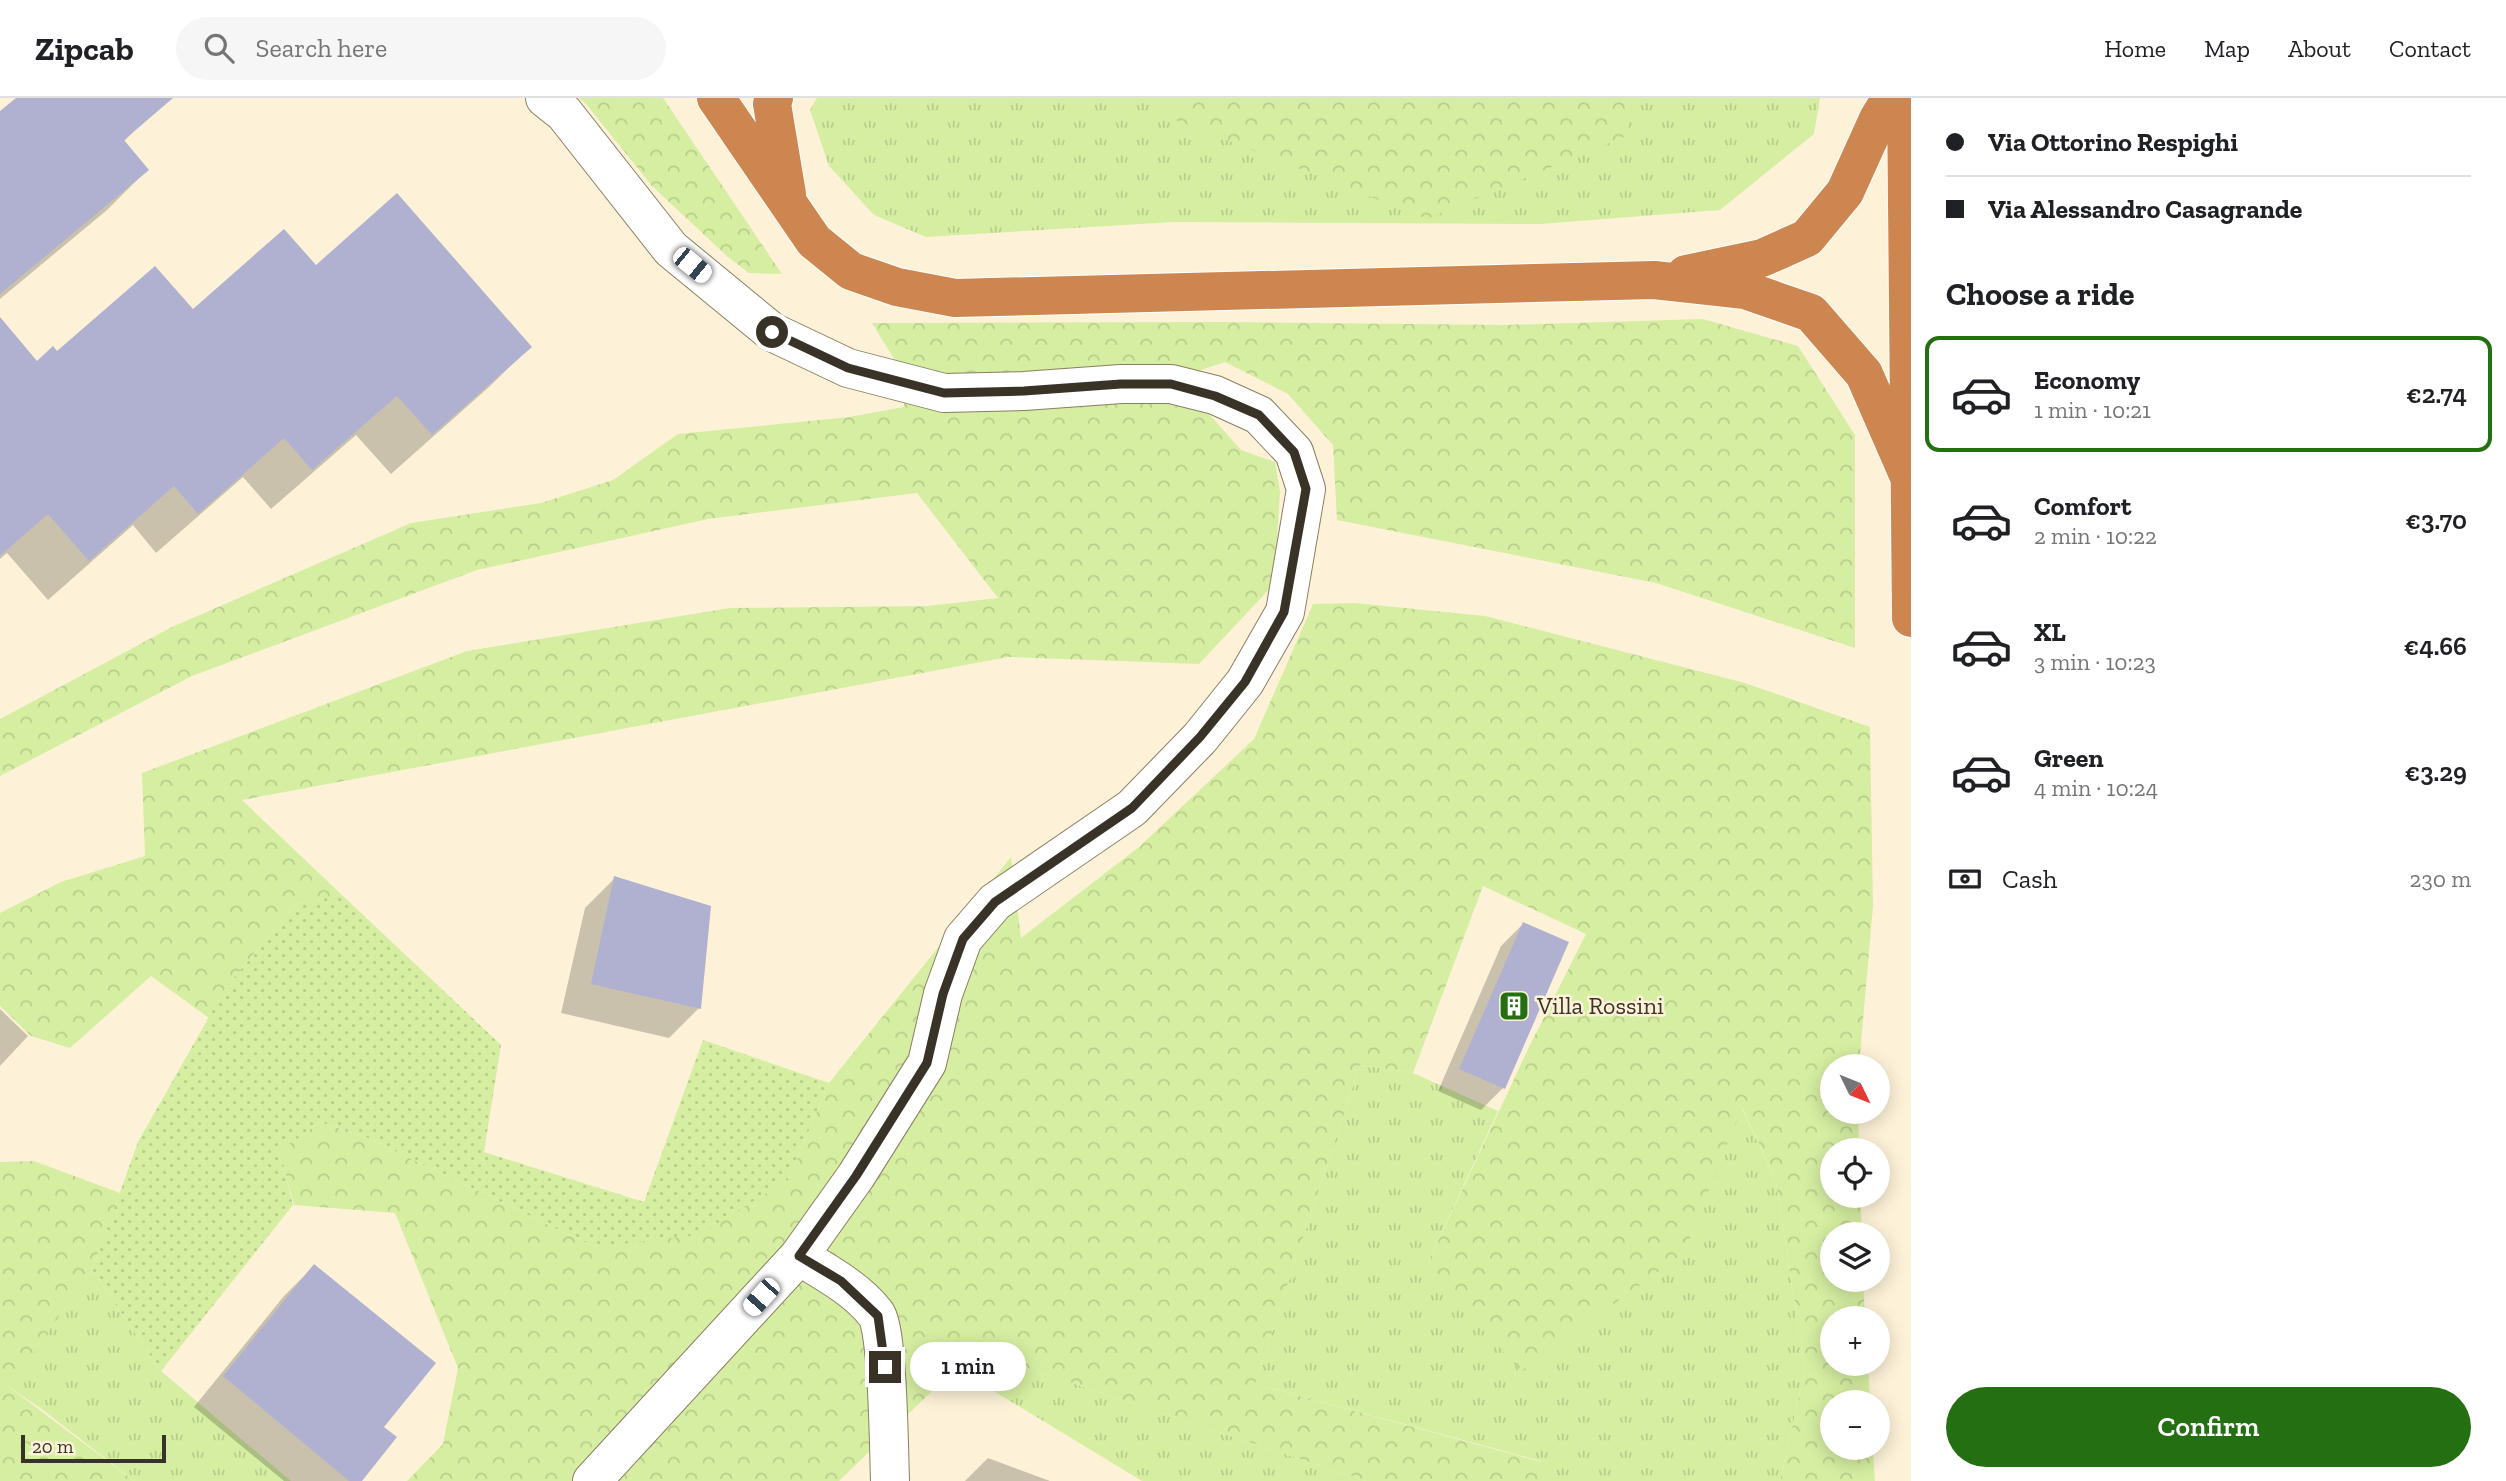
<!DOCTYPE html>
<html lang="en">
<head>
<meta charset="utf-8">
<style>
  body { margin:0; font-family:"Zilla Slab",serif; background:#f6f6f6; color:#202124; height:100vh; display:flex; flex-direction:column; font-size:26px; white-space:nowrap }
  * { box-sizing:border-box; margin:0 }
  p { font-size:23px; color:#757577 }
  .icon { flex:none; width:38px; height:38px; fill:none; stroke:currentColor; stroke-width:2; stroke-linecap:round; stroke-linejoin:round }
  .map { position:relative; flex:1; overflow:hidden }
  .sheet { display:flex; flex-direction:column; background:#fff; width:595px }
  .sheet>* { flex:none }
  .hud { display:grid; align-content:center; height:154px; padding:0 35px; background:#fff }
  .needle { width:46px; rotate:133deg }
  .tools { position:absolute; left:1820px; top:956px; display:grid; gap:14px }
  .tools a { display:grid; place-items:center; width:70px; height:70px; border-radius:50%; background:#fff; box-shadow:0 4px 18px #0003; font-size:35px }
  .scale { position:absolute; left:21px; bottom:18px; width:145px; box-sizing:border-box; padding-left:7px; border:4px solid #383326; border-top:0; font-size:19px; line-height:24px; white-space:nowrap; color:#383326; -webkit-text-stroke:5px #fdf2d8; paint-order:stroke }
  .end { position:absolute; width:32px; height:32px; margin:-16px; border:9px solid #383326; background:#fff; box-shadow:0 0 0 4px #fff }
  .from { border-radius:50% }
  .bubble { position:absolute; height:49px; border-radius:24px; background:#fff; box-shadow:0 4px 18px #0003; font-size:23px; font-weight:600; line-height:49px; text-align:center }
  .car { position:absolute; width:21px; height:42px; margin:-21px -10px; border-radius:9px; box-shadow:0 0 5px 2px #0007; background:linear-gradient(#fff 24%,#345 0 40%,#fff 0 76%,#345 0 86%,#fff 0) }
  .hud b { display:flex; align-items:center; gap:24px; height:66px; font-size:26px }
  .hud b+b { border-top:2px solid #e0e0e0 }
  .hud i { width:18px; height:18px; background:#202124 }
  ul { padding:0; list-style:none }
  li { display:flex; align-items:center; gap:21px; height:116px; margin:0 14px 10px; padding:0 21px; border:4px solid transparent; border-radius:14px }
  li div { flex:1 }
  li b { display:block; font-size:26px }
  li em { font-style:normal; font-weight:600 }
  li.selected { border-color:#246f11 }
  li>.icon { width:63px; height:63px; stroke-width:1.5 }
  h2 { padding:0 35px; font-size:32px; line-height:84px }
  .pay { display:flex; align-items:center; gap:18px; height:77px; padding:0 35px; font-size:26px }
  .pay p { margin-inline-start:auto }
  .button { display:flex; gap:14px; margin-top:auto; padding:14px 35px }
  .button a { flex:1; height:80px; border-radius:42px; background:#246f11; color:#fff; font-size:28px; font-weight:600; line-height:80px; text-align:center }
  header { display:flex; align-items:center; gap:42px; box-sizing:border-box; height:98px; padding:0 35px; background:#fff; border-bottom:2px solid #e0e0e0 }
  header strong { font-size:33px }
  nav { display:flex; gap:38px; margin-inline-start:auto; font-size:24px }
  .search { width:490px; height:63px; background:#f6f6f6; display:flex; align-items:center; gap:18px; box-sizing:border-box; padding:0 24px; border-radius:38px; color:#757577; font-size:26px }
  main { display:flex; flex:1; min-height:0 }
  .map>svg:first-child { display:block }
</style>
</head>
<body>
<header>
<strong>Zipcab</strong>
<div class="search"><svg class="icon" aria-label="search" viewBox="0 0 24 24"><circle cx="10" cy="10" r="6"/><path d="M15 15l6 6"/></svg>Search here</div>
<nav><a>Home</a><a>Map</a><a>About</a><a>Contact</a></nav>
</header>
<main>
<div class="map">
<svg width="1911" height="1383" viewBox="0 0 1911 1383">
  <defs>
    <pattern id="grass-tufts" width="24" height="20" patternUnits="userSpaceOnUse" patternTransform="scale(1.75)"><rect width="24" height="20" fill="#d6eea2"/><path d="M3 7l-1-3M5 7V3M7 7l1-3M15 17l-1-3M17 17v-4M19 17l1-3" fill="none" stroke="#b8cd8b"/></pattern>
    <pattern id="forest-crowns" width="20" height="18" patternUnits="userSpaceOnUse" patternTransform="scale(1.75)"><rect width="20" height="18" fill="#d6eea2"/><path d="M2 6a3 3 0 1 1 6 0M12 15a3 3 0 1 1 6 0" fill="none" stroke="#b8cd8b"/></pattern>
    <pattern id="garden-dots" width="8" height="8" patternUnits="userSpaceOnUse" patternTransform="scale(1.75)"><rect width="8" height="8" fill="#d6eea2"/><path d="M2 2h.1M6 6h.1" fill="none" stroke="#b8cd8b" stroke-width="1.8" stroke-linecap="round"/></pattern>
  </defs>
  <rect width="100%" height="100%" fill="#fdf2d8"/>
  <path fill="url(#grass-tufts)" d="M817 0H1820L1814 36 1720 112 1540 126 1174 124 926 139 874 117 829 68 810 12Z
    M1360 967 1413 975 1498 1013 1425 1171 1684 1155 1741 1008 1776 1084 1805 1272 1780 1383H1542L1541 1363 1255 1286Z
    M92 1172 161 1273 291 1383H134L43 1312 9 1289 0 1301V1289L9 1288Z
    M961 1248 1366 1383H1142L956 1270Z"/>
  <path fill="url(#forest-crowns)" d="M579 0H663L782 176 749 175 728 159 652 88 586 6Z
    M1191 0H1637L1624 39 1427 121 1160 16Z
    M1703 221 1798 248 1855 337V550L1656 485 1337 422 1333 347 1288 296 1225 264 1198 273 1202 308 1241 352 1275 364 1280 394 1274 486 1199 566 1008 559 242 702 342 797 296 806 226 889 209 920 151 878 70 950 31 938 0 908V815L61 784 145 758 142 675 467 553 730 510 927 508 998 500 917 395 708 421 477 472 192 578 0 678V621L172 529 411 425 541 405 613 382 678 336 849 319 904 309V277L872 225 1225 224 1504 227Z
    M1355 505 1485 518 1745 585 1870 629 1873 808 1859 968H1832V1013H1858L1859 1052H1832V1097H1860L1862 1136H1832V1181H1863L1865 1220H1832V1265H1868L1870 1304H1832V1349H1873L1875 1383H1780L1805 1272 1776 1084 1742 1009 1684 1155 1521 1273 1425 1171 1529 949 1586 836 1483 788 1413 975 1360 967 1255 1286 1542 1364V1383H1366L961 1248 956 1270 839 1383H407L443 1346 458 1270 395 1115 294 1107 279 1053 320 1024 368 1040 595 1149 788 1082 829 985 1011 759 1021 840 1139 749 1254 641 1313 506Z
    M34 1063 120 1095 92 1172 9 1289 134 1383H0V1301L8 1289H0V1064Z"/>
  <path fill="url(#garden-dots)" d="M342 797 501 947 484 1054 644 1104 703 942 829 985 788 1082 698 1137 595 1149 368 1040 320 1024 280 1053 293 1107 161 1273 92 1172 138 1044 226 889 296 806Z"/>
  <path fill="#0003" d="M19 0H140L152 16 123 44 147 72 107 112 0 201V16Z
    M316 170 530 249 489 289 391 376 356 337 271 411 243 379 156 455 133 427 48 502 7 455 0 461V221L36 265 57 256 192 214Z
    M615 780 699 910 669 940 561 915 585 810Z
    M1523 826 1567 845 1503 990 1481 1012 1438 993 1501 848Z
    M0 911 28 938 0 968Z
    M314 1168 382 1329 359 1383H284L194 1309 284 1198Z
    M988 1360 1050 1383H965Z"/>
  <path fill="#b0b1d1" d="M16 0H173L124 42 149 72 0 196V13Z
    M397 95 532 249 432 337 397 298 312 372 284 340 198 416 174 388 89 463 48 416 0 458V219L37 263 53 248 57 253 155 168 193 211 284 131 316 167Z
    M614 778 711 808 701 911 591 886Z
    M1523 824 1569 844 1505 991 1459 971Z
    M314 1166 436 1265 384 1329 397 1339 362 1383H349L223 1278Z"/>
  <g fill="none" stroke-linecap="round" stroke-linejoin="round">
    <g stroke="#8a7e61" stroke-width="40">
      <path id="street" d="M545 0 564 15 671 151 772 234 848 270 944 295 1024 293 1121 286H1171L1215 297 1259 317 1294 354 1306 391 1285 514 1245 584 1200 640 1132 710 995 804 963 841 943 896 927 965 856 1078 799 1158 592 1383
        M799 1158C825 1174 857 1191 876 1216 888 1231 889 1357 890 1383"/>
    </g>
    <g stroke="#fff" stroke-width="40">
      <path id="highway" d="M716 0 814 143 851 173 897 189 955 200 1654 182 1745 192 1811 215 1864 276 1909 379
        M774 0 772 6 787 96
        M1906 0 1911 520
        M1686 176 1762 160 1807 140 1845 94 1878 21 1891 0"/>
    </g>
    <use href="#street" stroke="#fff" stroke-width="38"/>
    <use href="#highway" stroke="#cd8650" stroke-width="38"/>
  </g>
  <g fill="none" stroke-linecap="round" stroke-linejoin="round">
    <path stroke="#383326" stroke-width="9" d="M772 234 848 270 944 295 1024 293 1121 286H1171L1215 298 1259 317 1294 354 1306 391 1284 514 1245 584 1200 639 1132 710 995 804 963 841 943 896 927 965 856 1078 799 1158 841 1183 878 1218 885 1269"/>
  </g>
  <defs>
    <g id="building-square" transform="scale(1.575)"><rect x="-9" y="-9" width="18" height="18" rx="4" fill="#246f11" stroke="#fdf2d8"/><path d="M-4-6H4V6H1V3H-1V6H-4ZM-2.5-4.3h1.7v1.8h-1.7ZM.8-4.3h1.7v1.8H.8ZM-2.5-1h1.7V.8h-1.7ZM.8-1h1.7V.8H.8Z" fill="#fff"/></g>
  </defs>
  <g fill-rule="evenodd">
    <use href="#building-square" x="1514" y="908"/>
  </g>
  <g text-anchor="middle" stroke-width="5" stroke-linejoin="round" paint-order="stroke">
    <g font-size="24" fill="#383326" stroke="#fdf2d8" text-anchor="start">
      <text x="1537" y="916">Villa Rossini</text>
    </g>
  </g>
</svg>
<div class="tools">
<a><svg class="needle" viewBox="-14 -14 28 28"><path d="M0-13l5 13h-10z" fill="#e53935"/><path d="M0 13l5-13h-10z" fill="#757577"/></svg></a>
<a><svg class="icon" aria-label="locate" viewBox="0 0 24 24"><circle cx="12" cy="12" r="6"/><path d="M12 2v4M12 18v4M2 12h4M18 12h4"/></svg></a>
<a><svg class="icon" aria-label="layers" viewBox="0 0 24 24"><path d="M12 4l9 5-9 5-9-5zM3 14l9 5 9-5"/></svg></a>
<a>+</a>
<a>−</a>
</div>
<div class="scale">20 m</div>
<i class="end from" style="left:772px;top:234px"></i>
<i class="end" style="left:885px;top:1269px"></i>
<div class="bubble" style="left:910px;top:1244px;width:116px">1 min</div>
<i class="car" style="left:692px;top:167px;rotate:129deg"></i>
<i class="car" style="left:761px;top:1199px;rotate:222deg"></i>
</div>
<section class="sheet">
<div class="hud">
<b><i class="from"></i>Via Ottorino Respighi</b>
<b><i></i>Via Alessandro Casagrande</b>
</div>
<h2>Choose a ride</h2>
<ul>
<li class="selected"><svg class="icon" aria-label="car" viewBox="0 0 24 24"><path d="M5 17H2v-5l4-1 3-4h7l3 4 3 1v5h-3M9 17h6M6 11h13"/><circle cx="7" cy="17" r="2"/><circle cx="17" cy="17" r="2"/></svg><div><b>Economy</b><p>1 min · 10:21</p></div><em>€2.74</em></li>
<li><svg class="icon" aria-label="car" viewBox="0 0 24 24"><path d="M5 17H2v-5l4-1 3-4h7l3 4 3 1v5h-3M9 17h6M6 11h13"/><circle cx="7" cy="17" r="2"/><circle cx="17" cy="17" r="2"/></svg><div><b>Comfort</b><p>2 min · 10:22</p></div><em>€3.70</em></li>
<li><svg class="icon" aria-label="car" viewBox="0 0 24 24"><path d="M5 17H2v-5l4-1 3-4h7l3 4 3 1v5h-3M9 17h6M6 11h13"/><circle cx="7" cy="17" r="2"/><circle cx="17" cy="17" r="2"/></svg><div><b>XL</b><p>3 min · 10:23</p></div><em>€4.66</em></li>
<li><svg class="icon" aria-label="car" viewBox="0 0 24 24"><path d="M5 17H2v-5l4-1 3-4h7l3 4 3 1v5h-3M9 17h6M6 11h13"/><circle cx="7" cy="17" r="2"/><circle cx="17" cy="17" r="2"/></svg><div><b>Green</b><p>4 min · 10:24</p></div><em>€3.29</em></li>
</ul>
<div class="pay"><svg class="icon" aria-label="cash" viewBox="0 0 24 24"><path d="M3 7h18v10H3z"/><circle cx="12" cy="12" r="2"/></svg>Cash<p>230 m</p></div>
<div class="button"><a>Confirm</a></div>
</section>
</main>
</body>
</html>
